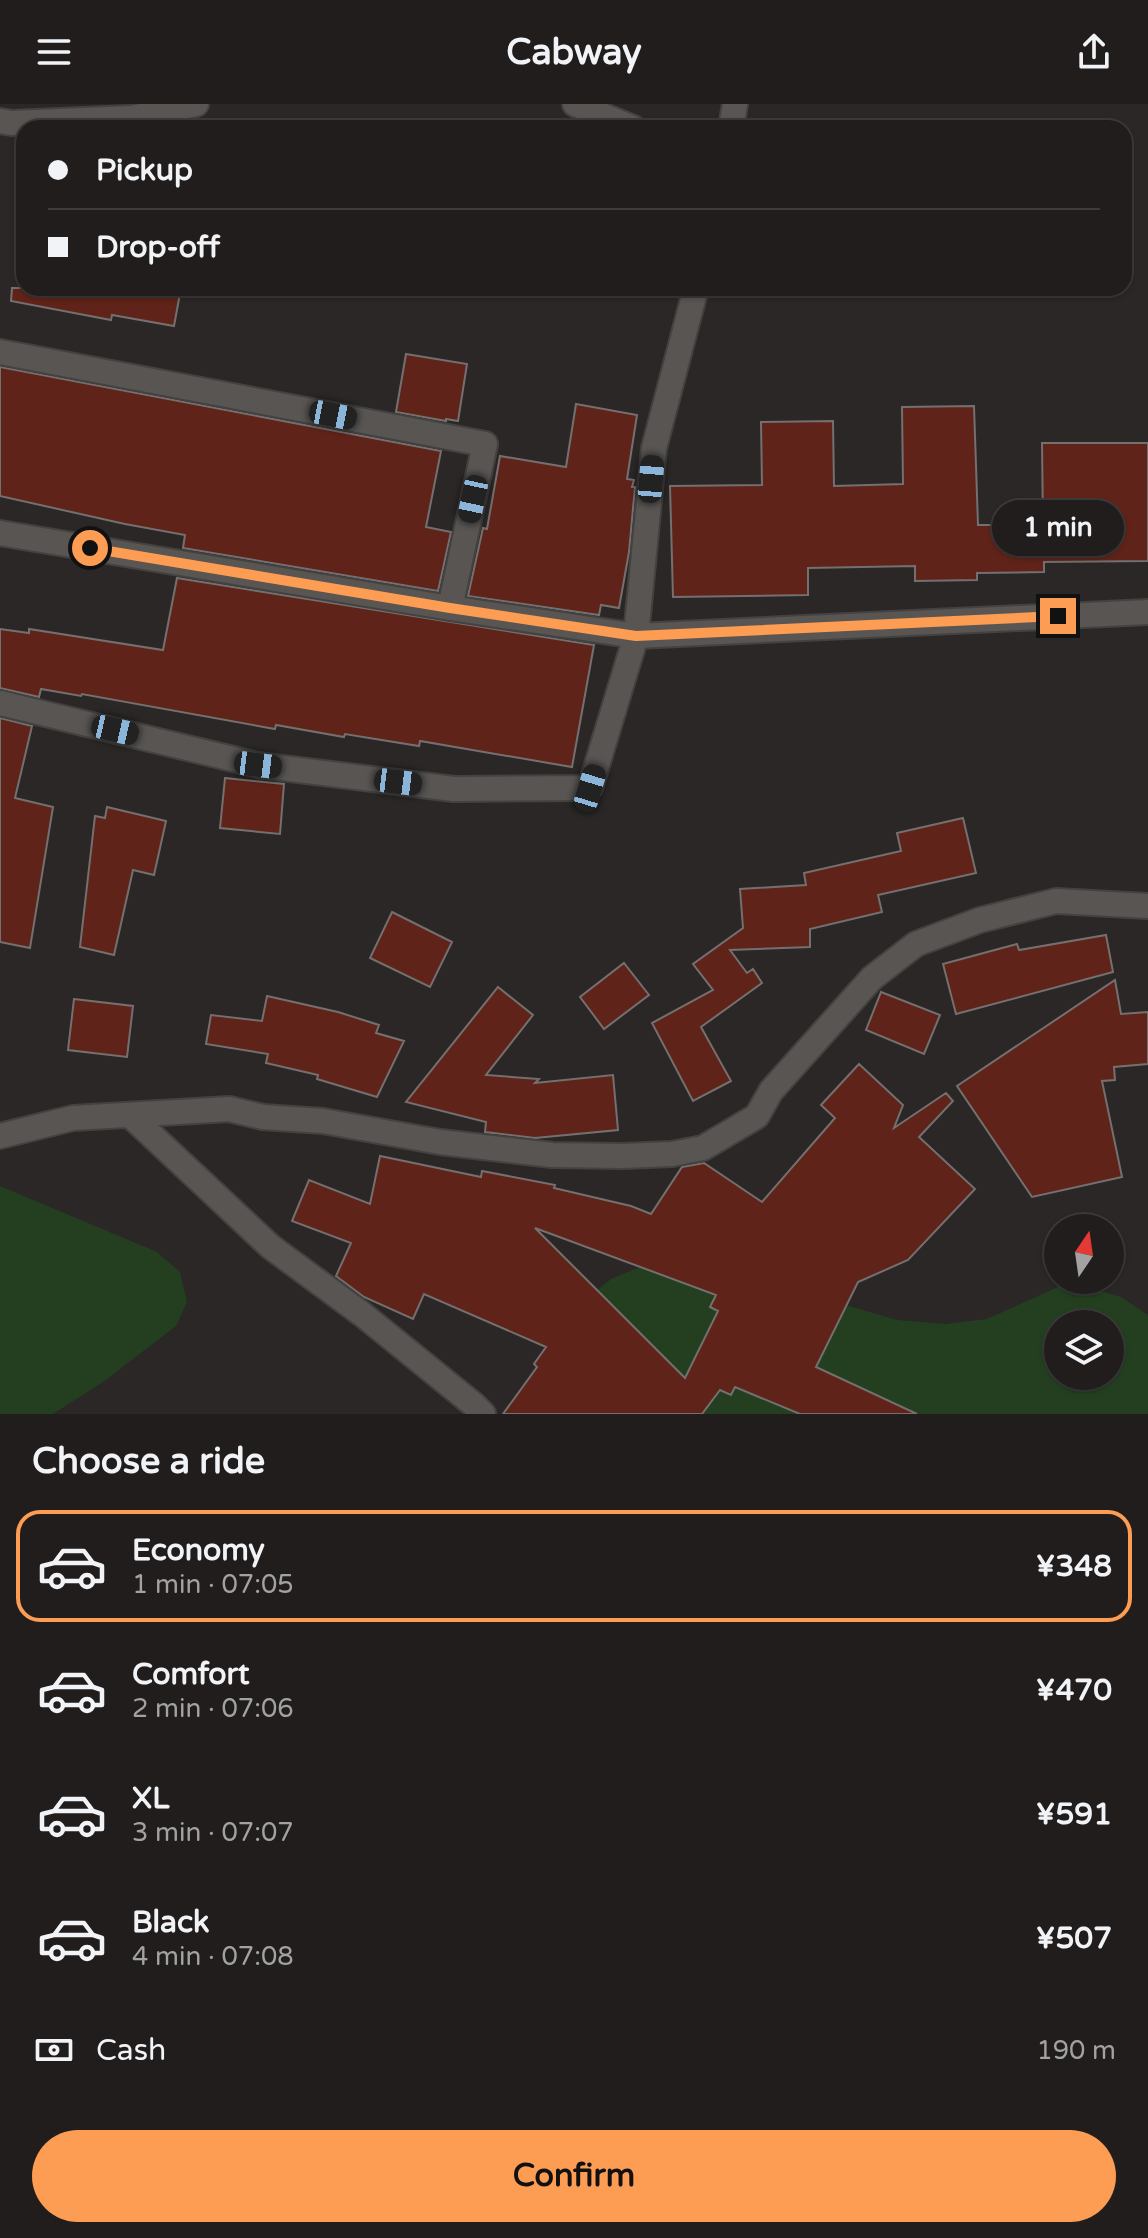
<!DOCTYPE html>
<html lang="en">
<head>
<meta charset="utf-8">
<style>
  body { margin:0; font-family:"Varela Round",sans-serif; background:#282625; color:#f1f3f6; height:100vh; display:flex; flex-direction:column; font-size:30px; white-space:nowrap }
  * { box-sizing:border-box; margin:0 }
  p { font-size:26px; color:#a2a2a3 }
  .icon { flex:none; width:44px; height:44px; fill:none; stroke:currentColor; stroke-width:2; stroke-linecap:round; stroke-linejoin:round }
  .map { position:relative; height:1310px; overflow:hidden }
  .panel { display:flex; flex-direction:column; background:#201d1c; flex:1 }
  .panel>* { flex:none }
  .top-card { position:absolute; left:16px; top:16px; width:1116px; height:176px; border-radius:24px; box-shadow:0 2px 6px #0004,0 0 0 2px #3d3b3b; display:grid; align-content:center; height:176px; padding:0 32px; background:#201d1c }
  .needle { width:52px; rotate:13deg }
  .buttons { position:absolute; left:1044px; top:1110px; display:grid; gap:16px }
  .buttons a { display:grid; place-items:center; width:80px; height:80px; border-radius:50%; background:#201d1c; box-shadow:0 2px 6px #0004,0 0 0 2px #3d3b3b; font-size:40px }
  .end { position:absolute; width:36px; height:36px; margin:-18px; border:10px solid #fd9d54; background:#111; box-shadow:0 0 0 4px #111 }
  .from { border-radius:50% }
  .bubble { position:absolute; height:56px; border-radius:28px; background:#201d1c; box-shadow:0 2px 6px #0004,0 0 0 2px #3d3b3b; font-size:26px; font-weight:800; line-height:56px; text-align:center }
  .car { position:absolute; width:24px; height:48px; margin:-24px -12px; border-radius:10px; box-shadow:0 0 6px 2px #0007; background:linear-gradient(#222 24%,#8ab4d8 0 40%,#222 0 76%,#8ab4d8 0 86%,#222 0) }
  .top-card b { display:flex; align-items:center; gap:28px; height:76px; font-size:30px }
  .top-card b+b { border-top:2px solid #3d3b3b }
  .top-card i { width:20px; height:20px; background:#f1f3f6 }
  ul { padding:0; list-style:none }
  li { display:flex; align-items:center; gap:24px; height:112px; margin:0 16px 12px; padding:0 16px; border:4px solid transparent; border-radius:24px }
  li div { flex:1 }
  li b { display:block; font-size:30px }
  li em { font-style:normal; font-weight:800 }
  li.current { border-color:#fd9d54 }
  li>.icon { width:72px; height:72px; stroke-width:1.5 }
  h2 { padding:0 32px; font-size:36px; line-height:96px }
  .pay { display:flex; align-items:center; gap:20px; height:88px; padding:0 32px; font-size:30px }
  .pay p { margin-inline-start:auto }
  .primary-button { display:flex; gap:16px; margin-top:auto; padding:16px 32px }
  .primary-button a { flex:1; height:92px; border-radius:48px; background:#fd9d54; color:#111; font-size:32px; font-weight:800; line-height:92px; text-align:center }
  header { display:flex; justify-content:space-between; align-items:center; height:104px; padding:0 32px; background:#201d1c; font-size:36px; font-weight:800 }
  .map>svg:first-child { display:block }
</style>
</head>
<body>
<header><svg class="icon" aria-label="menu" viewBox="0 0 24 24"><path d="M4 6h16M4 12h16M4 18h16"/></svg>Cabway<svg class="icon" aria-label="share" viewBox="0 0 24 24"><path d="M12 15V3M7 8l5-5 5 5M5 13v7h14v-7"/></svg></header>
<div class="map">
<svg width="1148" height="1310" viewBox="0 0 1148 1310">
  <rect width="100%" height="100%" fill="#2a2726"/>
  <path fill="#233f20" fill-rule="evenodd" d="M0 1082 157 1148 180 1168 187 1198 176 1222 103 1278 53 1310H0Z
    M672 1150 897 1216 946 1220 987 1215 1060 1182 1086 1183 1121 1193 1148 1211V1310H559L569 1209 611 1175ZM1058 1220H1110V1272H1058Z"/>
  <path fill="#5f2319" stroke="#73706f" stroke-width="2" fill-rule="evenodd" d="M12 184H181L174 222 112 211 111 216 11 197Z
    M406 250 467 260 458 317 446 315V317L396 308Z
    M0 263 441 347 426 423 451 428 438 487 183 444 185 431 125 420 0 392Z
    M576 300 637 311 627 375 634 376 632 383H635L629 448 619 504 601 501 599 511 468 492 483 424 487 425 500 352 566 363Z
    M974 302 978 421H1043L1042 339H1148V457L1044 458V468L977 469V476L915 477V462L808 464V491L673 493 670 382 762 381 761 318 833 317 834 382 903 380 902 303Z
    M177 474 594 541 572 663 420 637 419 642 345 630 344 633 276 621 275 625 82 590 81 592 41 585 39 593 0 584V525L29 529V525L163 546Z
    M0 614 32 622 15 694 53 703 30 844 0 838Z
    M225 674 284 680 280 730 220 724Z
    M107 703 166 717 154 771 133 766 114 851 80 843 95 712 105 714Z
    M963 714 976 769 878 791 882 808 810 825V843L730 846 747 869 753 865 762 879 701 923 731 977 693 997 652 919 713 886 693 860 743 824 740 785 806 781 804 769 901 747 897 729Z
    M392 808 452 838 430 883 370 854Z
    M1106 831 1113 868 956 910 943 860 1017 840 1019 846Z
    M624 859 649 891 604 925 580 893Z
    M1115 876 1121 910 1148 908V960L1114 963 1115 976 1102 977 1122 1073 1032 1093 957 982Z
    M498 883 533 911 486 971 539 975 535 979 613 971 618 1026 535 1034 485 1028 486 1018 406 998Z
    M881 888 940 911 924 950 866 926Z
    M267 892 338 908 379 921 376 929 404 937 377 993 317 975 318 971 266 959 268 950 206 940 211 911 262 917Z
    M74 895 133 902 127 953 68 946Z
    M859 960 903 1001 894 1024 946 989 953 997 919 1033 975 1085 908 1156 858 1178 816 1263 917 1310H800L735 1283 731 1291 720 1286 702 1310H503L537 1263 534 1260 546 1243 424 1190 413 1215 364 1193 336 1172 351 1139 292 1117 309 1076 370 1100 380 1052 481 1073 482 1067 555 1081 554 1084 631 1102 651 1110 682 1063 704 1059 762 1098 835 1014 821 1001ZM535 1124 716 1191 710 1203 718 1207 685 1274Z"/>
  <g fill="none" stroke-linecap="round" stroke-linejoin="round">
    <g stroke="#444241" stroke-width="28">
      <path id="minor" d="M575 0 633 24
        M0 17 12 19 131 14 196 0
        M731 24 735 0
        M0 248 485 340 450 504
        M0 429 450 504 636 532 1148 508
        M0 599 258 661 454 685 590 684 636 532 654 344 696 184
        M131 1012 271 1143 362 1210 473 1300 483 1310
        M0 1032 73 1014 229 1005 263 1013 323 1017 440 1038 552 1051 623 1052 672 1050 703 1044 757 1012 771 987 872 874 916 840 980 816 1056 797 1148 802"/>
    </g>
    <use href="#minor" stroke="#585553" stroke-width="24"/>
  </g>
  <g fill="none" stroke-linecap="round" stroke-linejoin="round">
    <path stroke="#fd9d54" stroke-width="10" d="M90 444 450 504 636 532 1058 512"/>
  </g>
</svg>
<div class="buttons">
<a><svg class="needle" viewBox="-14 -14 28 28"><path d="M0-13l5 13h-10z" fill="#e53935"/><path d="M0 13l5-13h-10z" fill="#a2a2a3"/></svg></a>
<a><svg class="icon" aria-label="layers" viewBox="0 0 24 24"><path d="M12 4l9 5-9 5-9-5zM3 14l9 5 9-5"/></svg></a>
</div>
<i class="end from" style="left:90px;top:444px"></i>
<i class="end" style="left:1058px;top:512px"></i>
<div class="bubble" style="left:992px;top:396px;width:132px">1 min</div>
<i class="car" style="left:333px;top:311px;rotate:101deg"></i>
<i class="car" style="left:651px;top:375px;rotate:5deg"></i>
<i class="car" style="left:473px;top:395px;rotate:192deg"></i>
<i class="car" style="left:115px;top:626px;rotate:103deg"></i>
<i class="car" style="left:258px;top:661px;rotate:97deg"></i>
<i class="car" style="left:398px;top:678px;rotate:97deg"></i>
<i class="car" style="left:590px;top:684px;rotate:17deg"></i>
<div class="top-card">
<b><i class="from"></i>Pickup</b>
<b><i></i>Drop-off</b>
</div>
</div>
<section class="panel">
<h2>Choose a ride</h2>
<ul>
<li class="current"><svg class="icon" aria-label="car" viewBox="0 0 24 24"><path d="M5 17H2v-5l4-1 3-4h7l3 4 3 1v5h-3M9 17h6M6 11h13"/><circle cx="7" cy="17" r="2"/><circle cx="17" cy="17" r="2"/></svg><div><b>Economy</b><p>1 min · 07:05</p></div><em>¥348</em></li>
<li><svg class="icon" aria-label="car" viewBox="0 0 24 24"><path d="M5 17H2v-5l4-1 3-4h7l3 4 3 1v5h-3M9 17h6M6 11h13"/><circle cx="7" cy="17" r="2"/><circle cx="17" cy="17" r="2"/></svg><div><b>Comfort</b><p>2 min · 07:06</p></div><em>¥470</em></li>
<li><svg class="icon" aria-label="car" viewBox="0 0 24 24"><path d="M5 17H2v-5l4-1 3-4h7l3 4 3 1v5h-3M9 17h6M6 11h13"/><circle cx="7" cy="17" r="2"/><circle cx="17" cy="17" r="2"/></svg><div><b>XL</b><p>3 min · 07:07</p></div><em>¥591</em></li>
<li><svg class="icon" aria-label="car" viewBox="0 0 24 24"><path d="M5 17H2v-5l4-1 3-4h7l3 4 3 1v5h-3M9 17h6M6 11h13"/><circle cx="7" cy="17" r="2"/><circle cx="17" cy="17" r="2"/></svg><div><b>Black</b><p>4 min · 07:08</p></div><em>¥507</em></li>
</ul>
<div class="pay"><svg class="icon" aria-label="cash" viewBox="0 0 24 24"><path d="M3 7h18v10H3z"/><circle cx="12" cy="12" r="2"/></svg>Cash<p>190 m</p></div>
<div class="primary-button"><a>Confirm</a></div>
</section>
</body>
</html>
